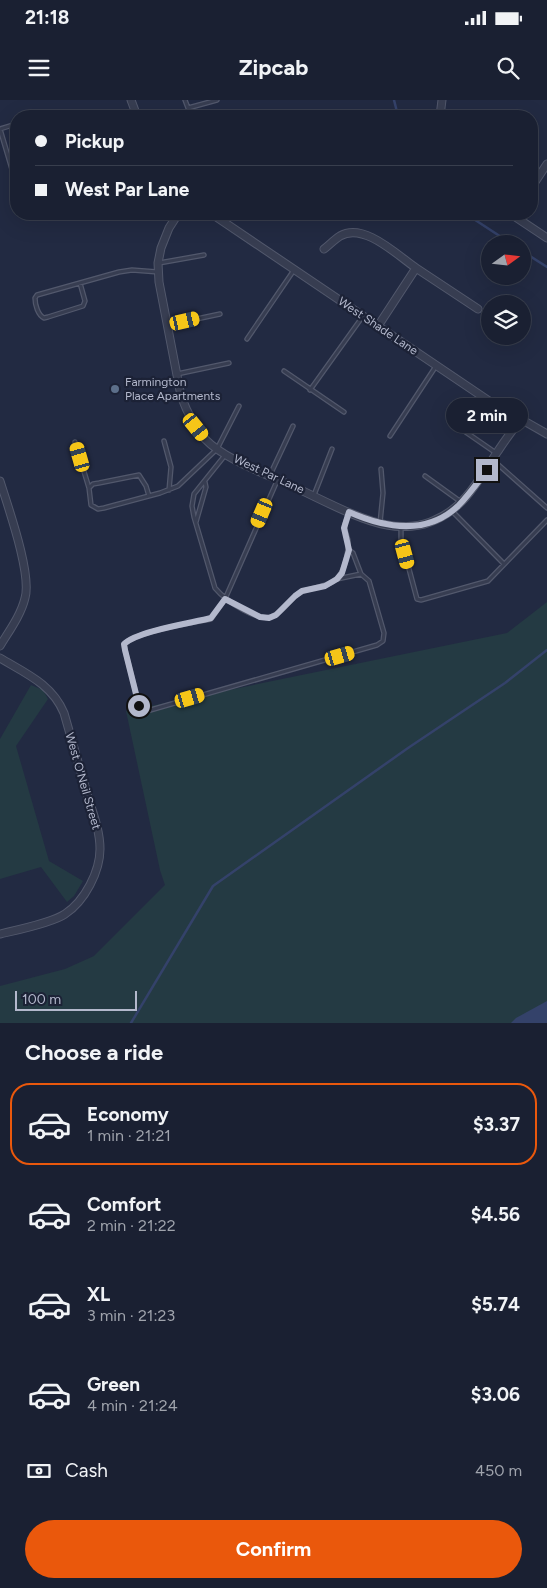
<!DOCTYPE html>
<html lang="en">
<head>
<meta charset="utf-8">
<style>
  body { margin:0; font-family:Figtree,sans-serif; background:#272d3e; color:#f1f3f6; height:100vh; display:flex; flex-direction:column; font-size:19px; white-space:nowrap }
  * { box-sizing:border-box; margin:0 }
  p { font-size:16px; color:#9fa3ac }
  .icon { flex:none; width:28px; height:28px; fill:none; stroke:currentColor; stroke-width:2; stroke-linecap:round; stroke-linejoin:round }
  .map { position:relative; height:923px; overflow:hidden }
  .drawer { display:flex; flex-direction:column; background:#1a2032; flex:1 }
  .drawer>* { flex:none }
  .guide { position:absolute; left:10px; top:10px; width:528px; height:110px; border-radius:20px; box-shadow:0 5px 20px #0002,0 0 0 1px #383e4d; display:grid; align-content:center; height:110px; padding:0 25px; background:#1a2032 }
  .needle { width:32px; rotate:75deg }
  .tools { position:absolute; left:481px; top:135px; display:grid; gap:10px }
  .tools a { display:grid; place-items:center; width:50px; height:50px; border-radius:50%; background:#1a2032; box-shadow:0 5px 20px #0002,0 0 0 1px #383e4d; font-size:25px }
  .scale { position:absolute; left:15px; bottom:12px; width:122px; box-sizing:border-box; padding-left:5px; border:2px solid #b3b8cc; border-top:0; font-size:14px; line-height:18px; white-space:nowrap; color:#b3b8cc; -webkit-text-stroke:4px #1c2236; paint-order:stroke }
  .end { position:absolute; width:22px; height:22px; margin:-11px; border:6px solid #b3b8cc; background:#111; box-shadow:0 0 0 2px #111 }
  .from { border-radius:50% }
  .bubble { position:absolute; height:35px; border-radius:18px; background:#1a2032; box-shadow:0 5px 20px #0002,0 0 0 1px #383e4d; font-size:16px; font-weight:700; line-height:35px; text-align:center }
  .car { position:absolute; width:15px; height:30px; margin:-15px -8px; border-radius:6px; box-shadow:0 0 4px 1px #0007; background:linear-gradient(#f5c518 24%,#345 0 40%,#f5c518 0 76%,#345 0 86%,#f5c518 0) }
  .guide b { display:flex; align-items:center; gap:18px; height:48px; font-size:19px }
  .guide b+b { border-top:1px solid #383e4d }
  .guide i { width:12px; height:12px; background:#f1f3f6 }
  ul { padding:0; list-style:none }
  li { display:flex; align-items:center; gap:15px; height:82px; margin:0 10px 8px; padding:0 15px; border:2px solid transparent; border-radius:20px }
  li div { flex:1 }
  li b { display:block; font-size:19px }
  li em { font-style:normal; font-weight:700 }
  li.active { border-color:#ea580c }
  li>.icon { width:45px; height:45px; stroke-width:1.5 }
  h2 { padding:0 25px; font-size:22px; line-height:60px }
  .pay { display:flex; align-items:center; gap:12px; height:55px; padding:0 25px; font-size:19px }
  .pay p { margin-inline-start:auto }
  .action { display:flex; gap:10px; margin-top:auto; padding:10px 25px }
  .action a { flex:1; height:58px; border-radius:30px; background:#ea580c; color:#fff; font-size:20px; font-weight:700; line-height:58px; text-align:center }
  .status { display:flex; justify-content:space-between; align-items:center; height:35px; padding:0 25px; background:#1a2032; direction:ltr }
  .status svg { height:14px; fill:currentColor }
  header { display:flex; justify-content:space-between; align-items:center; height:65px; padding:0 25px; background:#1a2032; font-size:22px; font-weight:700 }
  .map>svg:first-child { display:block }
</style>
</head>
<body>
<div class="status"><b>21:18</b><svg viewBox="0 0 49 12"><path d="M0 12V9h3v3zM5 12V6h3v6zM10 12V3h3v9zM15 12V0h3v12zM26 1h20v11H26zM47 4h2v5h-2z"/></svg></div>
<header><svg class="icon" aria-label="menu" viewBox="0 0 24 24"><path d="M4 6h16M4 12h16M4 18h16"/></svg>Zipcab<svg class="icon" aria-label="search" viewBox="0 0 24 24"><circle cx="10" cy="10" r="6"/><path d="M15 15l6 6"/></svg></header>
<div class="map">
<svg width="547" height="923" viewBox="0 0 547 923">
  <rect width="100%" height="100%" fill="#222a42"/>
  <path fill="#243a43" d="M547 502V923H0V886L65 869 94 856 165 785 160 770 126 611 507 533Z
    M31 585 43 590 48 599 16 646 49 761 83 781 74 796 67 802 41 767 0 779V639Z"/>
  <path fill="#34426a" d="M547 901V923H511L516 918Z"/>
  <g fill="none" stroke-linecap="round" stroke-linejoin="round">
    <path stroke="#34426a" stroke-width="2.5" d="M394 0 398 16
      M466 114 512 144
      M522 151 547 167
      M131 923 213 786 408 648 505 583 547 550"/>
    <g stroke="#52586c" stroke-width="5.5">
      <path id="service" d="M185 0 188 8 217 0
        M16 24 0 29 16 83
        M224 121 230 114
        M159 163 204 155
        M80 183 85 201 83 206 48 217 44 218C38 215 35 205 35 198L37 195 119 172 132 170 158 172
        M168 225 220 214
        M247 239 294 170
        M284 271 344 312
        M177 274 229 263
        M310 290 363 216
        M454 324 496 353
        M390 336 436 266
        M164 341 171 367 169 390
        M75 342 89 388
        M226 354 194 394 192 406 194 417 215 488C225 500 260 525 275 515 285 510 290 498 301 492 314 486 333 488 341 473 346 465 349 448 348 440 347 436 345 432 345 428 344 424 347 418 349 414
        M493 360 547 408
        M270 375 293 326
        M425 376 461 402
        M277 381 225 499 211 519C192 523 138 531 124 544L125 550 139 605 142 609 147 611 377 545 383 541 384 533 369 481 361 474 337 479
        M314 395 332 349
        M149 396 146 386 139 375 99 383 93 384 89 388 91 405 98 409 104 408 160 393 178 386 217 349 239 306
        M452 411 504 464
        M196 422 206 387 205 382
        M380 423 383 393 381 369
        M401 428V439L417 499 421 500 488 481 547 420
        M349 450 353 453 361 474"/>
    </g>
    <g stroke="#52586c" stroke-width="9">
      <path id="minor" d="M131 0 137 16
        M440 16 442 0
        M531 88 547 64
        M178 114 169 128 161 148 158 163 159 182 181 296C187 312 194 327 205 339 224 359 266 374 292 386 319 398 358 420 387 425 402 428 421 427 435 420 466 407 480 377 498 351 505 340 513 330 520 320
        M212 114 489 301 547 334
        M511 114 547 138
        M324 149C329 145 334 140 340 136 364 122 397 155 416 168
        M378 226 416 168 478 209
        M0 381C8 407 32 474 25 498 21 515 9 531 0 546
        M0 558C25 573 52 584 64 613 72 641 80 669 88 697 93 713 100 731 100 749 100 771 85 801 65 814 52 823 17 830 0 834"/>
    </g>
    <use href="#service" stroke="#373d51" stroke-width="3"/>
    <use href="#minor" stroke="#373d51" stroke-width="7"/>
  </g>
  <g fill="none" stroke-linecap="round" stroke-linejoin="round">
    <path stroke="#b3b8cc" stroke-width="6" d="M139 606 125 550 124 544C137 531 192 523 211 518L225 499 260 517 269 518 276 515 295 496 302 491 325 486 337 479 342 473 349 450 344 428 349 412C385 428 426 436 458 406 469 395 478 382 487 370"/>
  </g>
  <circle fill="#5c6f8a" stroke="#1c2236" stroke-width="2" cx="115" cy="289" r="5"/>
  <g text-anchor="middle" stroke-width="4.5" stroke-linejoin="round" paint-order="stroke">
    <g font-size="12" fill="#b3b8cc" stroke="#1c2236">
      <text transform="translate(378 226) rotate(34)" y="4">West Shade Lane</text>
      <text transform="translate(269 374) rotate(25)" y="4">West Par Lane</text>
      <text transform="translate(83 681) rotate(74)" y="4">West O'Neil Street</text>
    </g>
    <g font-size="12" fill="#b3b8cc" stroke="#1c2236" text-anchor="start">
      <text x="125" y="286">Farmington<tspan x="125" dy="14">Place Apartments</tspan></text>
    </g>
  </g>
</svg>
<div class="tools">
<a><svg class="needle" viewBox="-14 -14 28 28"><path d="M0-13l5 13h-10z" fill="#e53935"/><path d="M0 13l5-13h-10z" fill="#9fa3ac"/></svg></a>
<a><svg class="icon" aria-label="layers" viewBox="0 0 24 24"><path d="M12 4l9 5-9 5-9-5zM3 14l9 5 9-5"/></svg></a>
</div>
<div class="scale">100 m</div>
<i class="end from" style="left:139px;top:606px"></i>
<i class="end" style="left:487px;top:370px"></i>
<div class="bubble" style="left:446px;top:298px;width:82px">2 min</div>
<i class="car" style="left:185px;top:221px;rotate:77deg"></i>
<i class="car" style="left:196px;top:327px;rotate:141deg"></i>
<i class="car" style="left:80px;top:357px;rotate:344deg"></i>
<i class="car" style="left:262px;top:413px;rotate:203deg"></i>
<i class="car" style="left:405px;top:454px;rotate:165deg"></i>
<i class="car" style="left:340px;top:556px;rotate:74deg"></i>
<i class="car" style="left:190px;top:598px;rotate:74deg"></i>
<div class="guide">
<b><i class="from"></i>Pickup</b>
<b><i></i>West Par Lane</b>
</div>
</div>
<section class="drawer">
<h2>Choose a ride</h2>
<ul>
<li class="active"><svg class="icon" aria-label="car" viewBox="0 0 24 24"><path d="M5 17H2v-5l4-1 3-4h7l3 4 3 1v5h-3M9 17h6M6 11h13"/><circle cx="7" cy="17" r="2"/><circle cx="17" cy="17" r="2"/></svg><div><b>Economy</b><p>1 min · 21:21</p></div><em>$3.37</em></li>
<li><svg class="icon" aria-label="car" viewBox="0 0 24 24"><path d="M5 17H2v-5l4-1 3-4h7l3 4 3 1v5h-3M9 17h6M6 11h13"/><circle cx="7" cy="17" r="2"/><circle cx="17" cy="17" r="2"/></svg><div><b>Comfort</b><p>2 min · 21:22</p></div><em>$4.56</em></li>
<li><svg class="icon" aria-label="car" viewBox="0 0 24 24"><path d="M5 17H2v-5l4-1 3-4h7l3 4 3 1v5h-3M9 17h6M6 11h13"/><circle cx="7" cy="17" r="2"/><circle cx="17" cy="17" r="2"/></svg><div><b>XL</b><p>3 min · 21:23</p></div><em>$5.74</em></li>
<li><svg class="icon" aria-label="car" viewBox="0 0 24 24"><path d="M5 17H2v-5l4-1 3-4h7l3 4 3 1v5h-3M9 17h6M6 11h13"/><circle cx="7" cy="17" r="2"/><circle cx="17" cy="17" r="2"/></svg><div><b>Green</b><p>4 min · 21:24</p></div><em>$3.06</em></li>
</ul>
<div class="pay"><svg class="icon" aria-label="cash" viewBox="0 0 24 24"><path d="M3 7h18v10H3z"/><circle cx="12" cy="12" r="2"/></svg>Cash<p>450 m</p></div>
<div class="action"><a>Confirm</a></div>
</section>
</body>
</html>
